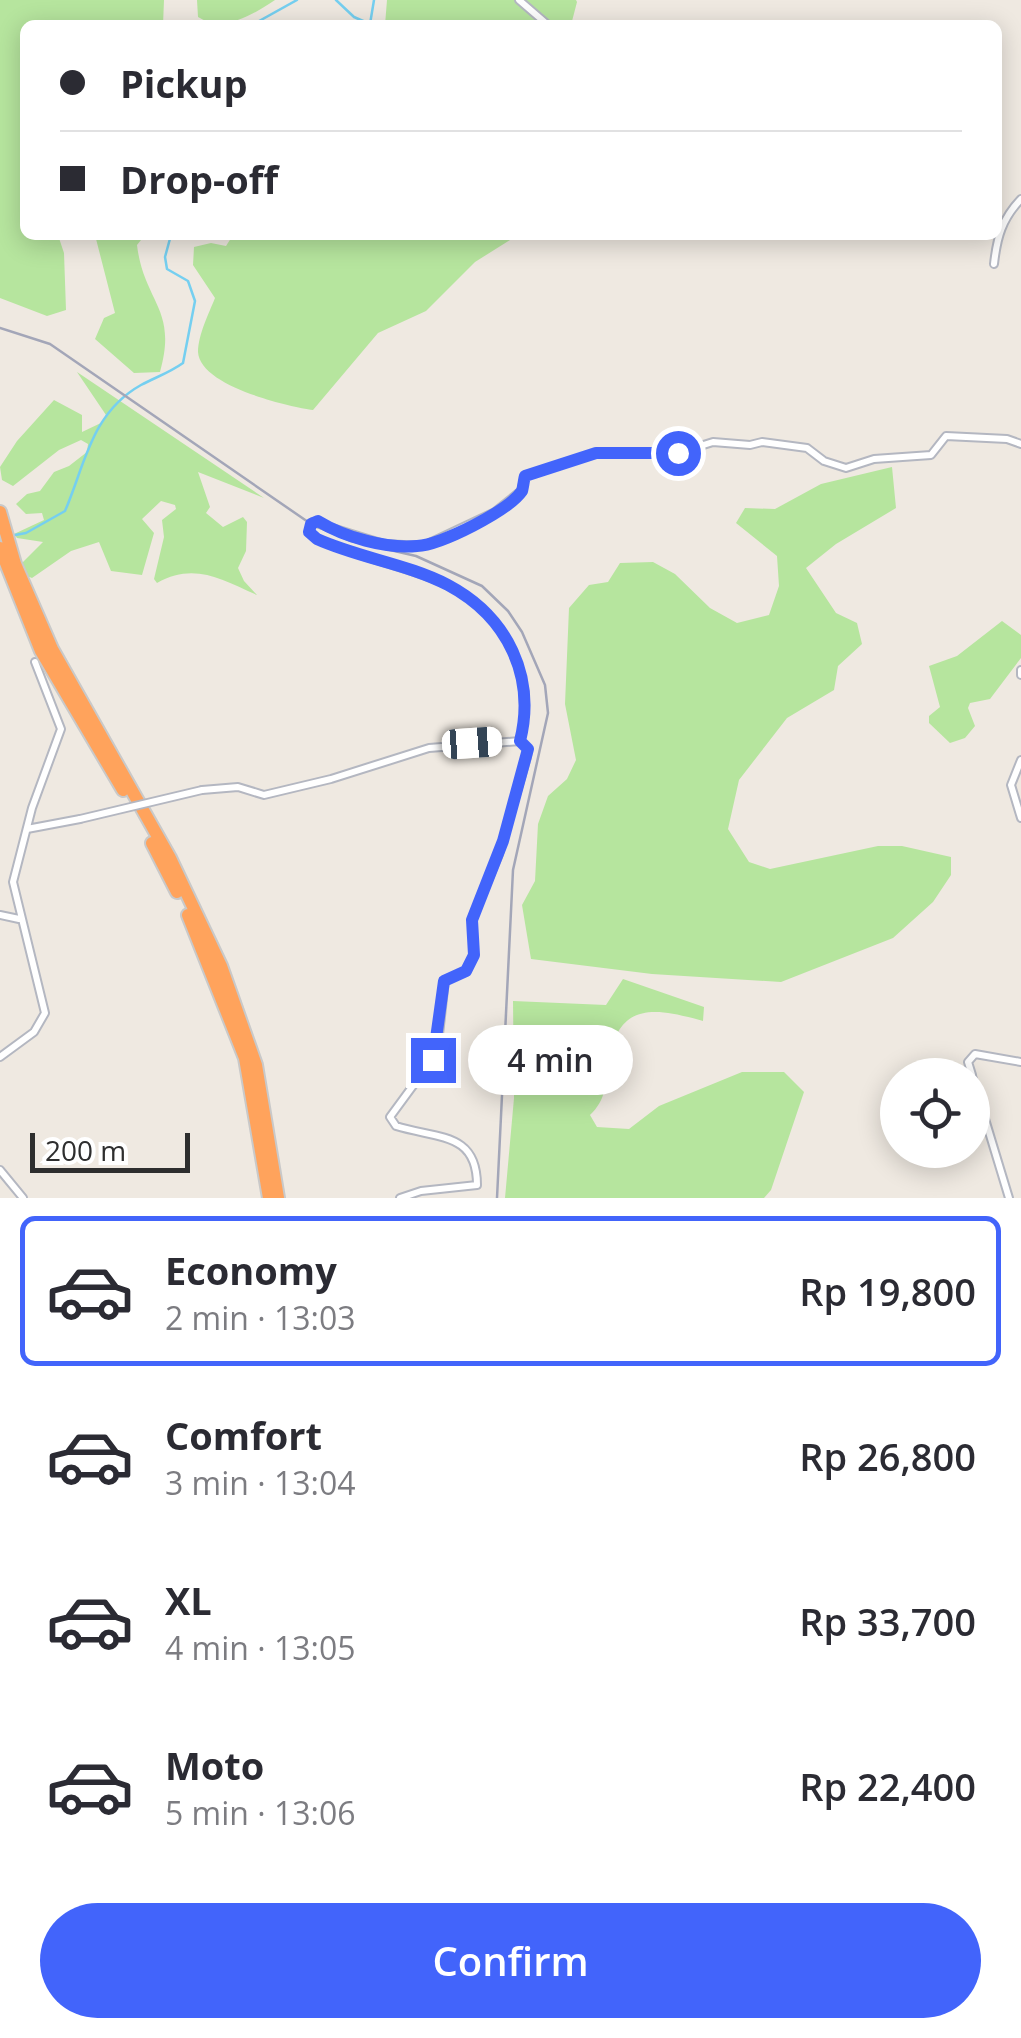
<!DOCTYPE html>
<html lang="en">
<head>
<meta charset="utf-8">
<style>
  body { margin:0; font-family:"Open Sans",sans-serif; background:#f2f2f3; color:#2b2b33; height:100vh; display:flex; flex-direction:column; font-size:38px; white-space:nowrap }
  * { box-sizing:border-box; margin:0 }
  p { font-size:32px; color:#7c7c81 }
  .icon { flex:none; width:55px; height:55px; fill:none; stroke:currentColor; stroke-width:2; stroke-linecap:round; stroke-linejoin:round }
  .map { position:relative; height:1198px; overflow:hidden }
  .drawer { display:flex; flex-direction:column; background:#fff; flex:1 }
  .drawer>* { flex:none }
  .top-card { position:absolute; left:20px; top:20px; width:982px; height:220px; border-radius:15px; box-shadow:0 5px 25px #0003; display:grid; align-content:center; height:220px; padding:0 40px; background:#fff }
  .fabs { position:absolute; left:880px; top:1058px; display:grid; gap:20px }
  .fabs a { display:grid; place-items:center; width:110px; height:110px; border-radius:50%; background:#fff; box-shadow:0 5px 25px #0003; font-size:50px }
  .scale { position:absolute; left:30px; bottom:25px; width:160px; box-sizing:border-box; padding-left:10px; border:5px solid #2e2e2e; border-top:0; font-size:28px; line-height:35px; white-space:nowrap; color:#2e2e2e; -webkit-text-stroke:8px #fff; paint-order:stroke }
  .end { position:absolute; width:45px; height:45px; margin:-22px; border:12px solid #4264fb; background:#fff; box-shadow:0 0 0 5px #fff }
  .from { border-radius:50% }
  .bubble { position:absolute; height:70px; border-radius:35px; background:#fff; box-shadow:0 5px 25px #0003; font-size:32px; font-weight:600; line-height:70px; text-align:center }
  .car { position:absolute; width:30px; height:60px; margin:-30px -15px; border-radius:12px; box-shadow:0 0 8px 2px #0007; background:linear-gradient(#fff 24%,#345 0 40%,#fff 0 76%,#345 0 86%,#fff 0) }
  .top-card b { display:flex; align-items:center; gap:35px; height:95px; font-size:38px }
  .top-card b+b { border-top:2px solid #e1e1e2 }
  .top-card i { width:25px; height:25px; background:#2b2b33 }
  ul { padding:18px 0 0; list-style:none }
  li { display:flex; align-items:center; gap:30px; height:150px; margin:0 20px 15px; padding:0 20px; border:5px solid transparent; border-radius:15px }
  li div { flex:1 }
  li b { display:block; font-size:38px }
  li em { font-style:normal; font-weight:600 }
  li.selected { border-color:#4264fb }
  li>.icon { width:90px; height:90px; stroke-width:1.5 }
  .cta { display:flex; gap:20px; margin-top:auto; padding:20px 40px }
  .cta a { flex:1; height:115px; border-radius:60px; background:#4264fb; color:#fff; font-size:40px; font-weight:600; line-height:115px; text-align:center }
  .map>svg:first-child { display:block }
</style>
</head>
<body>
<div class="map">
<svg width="1021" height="1198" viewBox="0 0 1021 1198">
  <rect width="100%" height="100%" fill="#efe9e1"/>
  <path fill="#b6e59e" d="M0 0H164L163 25H25V235H58L64 253 66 310 47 316 0 298Z
    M197 0H275C253 15 222 33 198 17Z
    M387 0H576L577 2 571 25H385Z
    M95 235H145L137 245C144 303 178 308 160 372L134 373 95 339 104 318 115 313Z
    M233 235H518L475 262 426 311 378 333 313 410C286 406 200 386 198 352 198 335 209 313 215 298L193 265 194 247 211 243 226 246Z
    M77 372 264 498 198 472 210 507 206 513 223 527 243 517 247 522 246 551 238 568 244 581 257 595C221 579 194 562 157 583L154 579 164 537 162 520 176 509 175 505 161 501 142 519 154 533 142 575 111 571 99 542 71 551 32 578 22 574V563L43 542 17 538 14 534 44 520 42 513 26 514 16 504 27 494 40 491 54 472 69 466 87 452 88 444 81 440 59 450 13 486 2 480 0 467 17 441 54 400 82 415V432L103 422 106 415Z
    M892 467 896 508 836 544 806 568 836 613 857 623 862 644 838 666 834 690 787 718 739 780 728 829 749 862 770 869 878 846H902L951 857V875L933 902 893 938 781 982 652 974 531 959 522 905 535 881 538 824 548 796 567 779 576 760 565 704 569 608 589 585 608 582 620 563 653 562 675 574 710 608 737 623 769 615 779 586 777 556 736 523 745 508 775 509 821 484Z
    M1002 621 1021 635V658L990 699 970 703 968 708 975 726 965 738 950 743 929 723V716L940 707 929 666 957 656Z
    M623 979 704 1007 703 1021C654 1007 617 1001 608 1065 605 1086 606 1100 590 1115L597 1127 629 1129 659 1106 742 1072H784L804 1092 771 1190 764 1198H505L514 1098 513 1001 606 1005Z"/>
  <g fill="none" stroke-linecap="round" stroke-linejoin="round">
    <path stroke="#75cff0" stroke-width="2.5" d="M336 0 354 17 370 24 374 0
      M252 25 297 0
      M15 535 26 533 65 511C85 465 91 413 141 385 156 377 169 373 183 363L195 301 188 281 167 269 165 257 171 235"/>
    <g stroke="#b4b7c1" stroke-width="10">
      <path id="minor" d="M519 0 548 25
        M994 264C997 237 1002 219 1021 199
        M1021 670V675
        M520 741C537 676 504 610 441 582 401 565 357 557 317 539L309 532 313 522 384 544 423 546 495 512 521 491 525 476 596 453H678L713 442 750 445 762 442 807 448 824 461 846 468 874 459 931 455 946 436 1007 439 1021 444
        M1021 760 1011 785 1021 818
        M202 790 238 787 264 795 331 779 429 748 520 741
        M27 829 80 819
        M0 915 19 919
        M0 1057 34 1032 45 1013 13 882 32 808 61 729 35 662
        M972 1075 968 1062 975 1054 1021 1062
        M972 1076 1009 1198
        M0 1170 23 1198
        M400 1198 421 1191 477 1185C477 1132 438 1139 396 1126L390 1117 437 1053 445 980 466 971 474 955 472 919 499 854 527 757 528 749 520 741"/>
    </g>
    <g stroke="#c9c9c9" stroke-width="16">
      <path id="motorway" d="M0 512 15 564 52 649 170 858 221 966 256 1065 278 1198
        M0 548 41 651 123 790
        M152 843 177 892
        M188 915 245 1058 269 1198"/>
    </g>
    <use href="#minor" stroke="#fff" stroke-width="6"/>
    <use href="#motorway" stroke="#ffa35c" stroke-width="12"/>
    <path stroke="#a3a6b8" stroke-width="2.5" d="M0 328 50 344 311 524 351 541 416 556 482 586 508 611 522 632 545 685 548 713 513 870 497 1198"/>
    <g stroke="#b4b7c1" stroke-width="10" stroke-linecap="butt">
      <path id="minor-bridge" d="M80 819 202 790"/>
    </g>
    <use href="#minor-bridge" stroke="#fff" stroke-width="6"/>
  </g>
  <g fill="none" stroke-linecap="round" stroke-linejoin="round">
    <path stroke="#4264fb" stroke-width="12" d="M433 1060 444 981 466 971 474 955 472 920 503 841 528 749 520 741C536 677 508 617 448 585 408 564 359 558 317 539L309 532 311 524 318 521C344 537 386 549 417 546 441 545 508 511 522 491 523 488 524 479 525 476L596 453H678"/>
  </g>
</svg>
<div class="fabs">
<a><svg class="icon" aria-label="locate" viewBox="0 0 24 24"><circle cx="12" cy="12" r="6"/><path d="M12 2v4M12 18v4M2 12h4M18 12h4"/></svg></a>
</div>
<div class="scale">200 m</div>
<i class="end from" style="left:678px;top:453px"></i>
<i class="end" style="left:433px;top:1060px"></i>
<div class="bubble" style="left:468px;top:1025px;width:165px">4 min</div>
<i class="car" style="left:472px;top:743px;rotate:86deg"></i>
<div class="top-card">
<b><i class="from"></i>Pickup</b>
<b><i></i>Drop-off</b>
</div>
</div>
<section class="drawer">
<ul>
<li class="selected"><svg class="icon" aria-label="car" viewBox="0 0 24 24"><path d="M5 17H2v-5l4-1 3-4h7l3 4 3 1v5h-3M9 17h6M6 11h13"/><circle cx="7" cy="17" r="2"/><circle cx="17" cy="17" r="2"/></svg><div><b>Economy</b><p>2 min · 13:03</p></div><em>Rp 19,800</em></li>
<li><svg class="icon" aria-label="car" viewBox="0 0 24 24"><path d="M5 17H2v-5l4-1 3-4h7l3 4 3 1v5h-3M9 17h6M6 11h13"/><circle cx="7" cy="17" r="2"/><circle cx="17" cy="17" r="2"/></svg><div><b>Comfort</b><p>3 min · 13:04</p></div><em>Rp 26,800</em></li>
<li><svg class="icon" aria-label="car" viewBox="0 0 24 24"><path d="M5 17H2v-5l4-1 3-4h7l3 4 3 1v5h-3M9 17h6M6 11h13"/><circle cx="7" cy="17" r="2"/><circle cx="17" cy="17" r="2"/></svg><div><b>XL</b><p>4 min · 13:05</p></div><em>Rp 33,700</em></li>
<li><svg class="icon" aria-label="car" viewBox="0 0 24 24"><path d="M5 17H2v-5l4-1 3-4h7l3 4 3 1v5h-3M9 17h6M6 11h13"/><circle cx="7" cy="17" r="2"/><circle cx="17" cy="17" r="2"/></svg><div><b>Moto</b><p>5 min · 13:06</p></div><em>Rp 22,400</em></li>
</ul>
<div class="cta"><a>Confirm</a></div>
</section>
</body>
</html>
